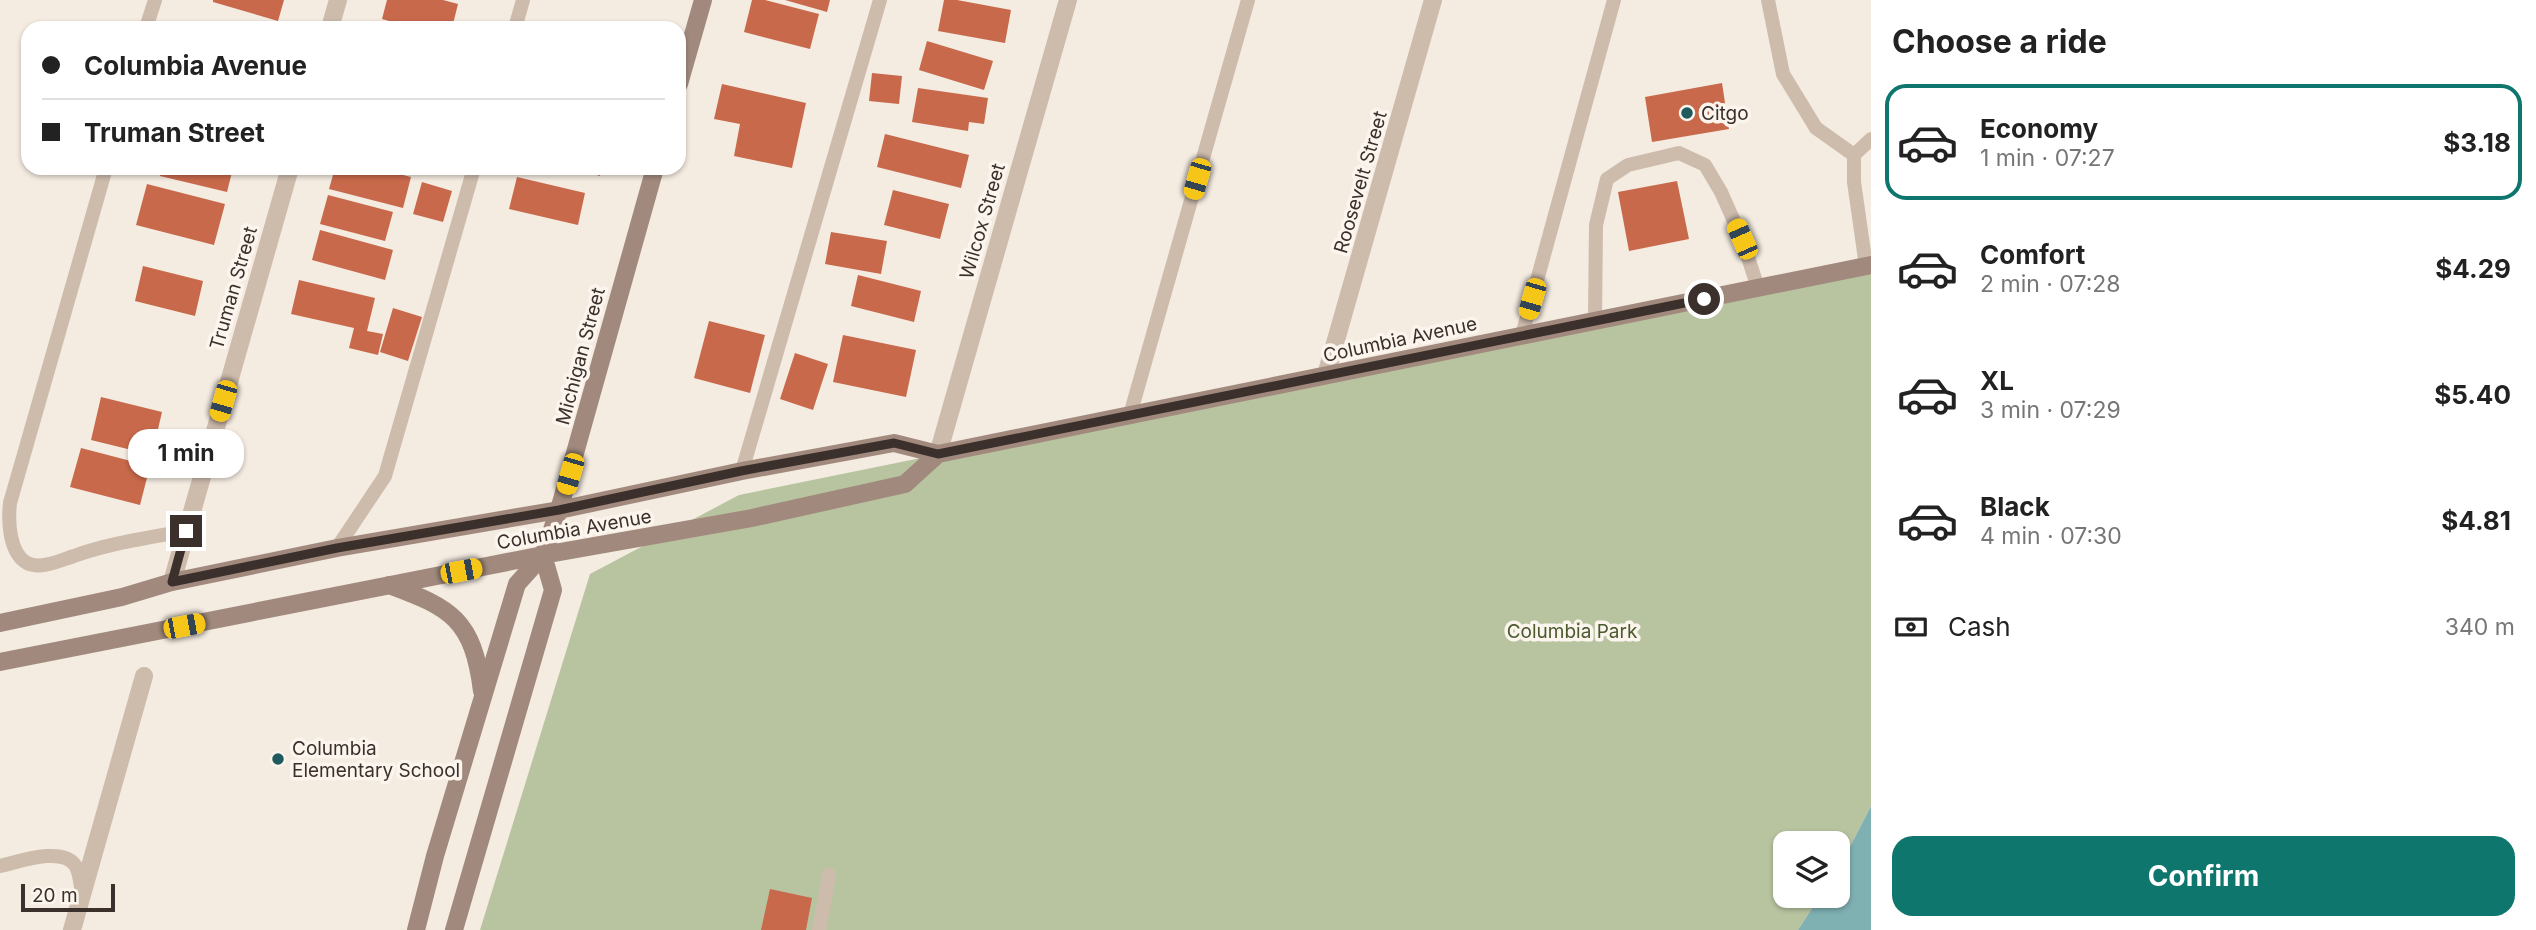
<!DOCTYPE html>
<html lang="en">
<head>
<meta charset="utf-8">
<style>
  body { margin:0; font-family:Inter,sans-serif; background:#f6f6f6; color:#222; height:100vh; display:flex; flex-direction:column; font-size:26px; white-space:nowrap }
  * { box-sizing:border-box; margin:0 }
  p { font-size:23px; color:#767676 }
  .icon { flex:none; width:38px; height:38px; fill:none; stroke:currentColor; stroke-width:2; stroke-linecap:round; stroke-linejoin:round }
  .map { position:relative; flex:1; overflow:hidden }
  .drawer { display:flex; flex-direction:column; background:#fff; width:665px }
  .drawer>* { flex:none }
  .banner { position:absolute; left:21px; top:21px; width:665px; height:154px; border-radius:21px; box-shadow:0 2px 5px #0004; display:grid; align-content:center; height:154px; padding:0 21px; background:#fff }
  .fabs { position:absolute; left:1773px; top:831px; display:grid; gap:14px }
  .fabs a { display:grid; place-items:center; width:77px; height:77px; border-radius:14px; background:#fff; box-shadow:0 2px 5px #0004; font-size:35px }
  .scale { position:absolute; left:21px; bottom:18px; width:94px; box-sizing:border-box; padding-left:7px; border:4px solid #3b302b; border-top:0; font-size:19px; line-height:24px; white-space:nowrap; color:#3b302b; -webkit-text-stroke:5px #fbf5ee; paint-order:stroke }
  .end { position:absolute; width:32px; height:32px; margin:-16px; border:9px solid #3b302b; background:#fff; box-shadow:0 0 0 4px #fff }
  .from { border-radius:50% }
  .bubble { position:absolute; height:49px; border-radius:21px; background:#fff; box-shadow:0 2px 5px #0004; font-size:23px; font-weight:700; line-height:49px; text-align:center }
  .car { position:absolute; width:21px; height:42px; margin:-21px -10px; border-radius:9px; box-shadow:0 0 5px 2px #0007; background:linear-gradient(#f5c518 24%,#345 0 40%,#f5c518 0 76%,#345 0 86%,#f5c518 0) }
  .banner b { display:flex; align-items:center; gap:24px; height:66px; font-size:26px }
  .banner b+b { border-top:2px solid #e0e0e0 }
  .banner i { width:18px; height:18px; background:#222 }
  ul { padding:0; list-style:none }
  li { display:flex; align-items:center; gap:21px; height:116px; margin:0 14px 10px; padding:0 7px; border:4px solid transparent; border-radius:21px }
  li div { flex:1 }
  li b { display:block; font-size:26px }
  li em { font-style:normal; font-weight:700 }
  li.current { border-color:#0f766e }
  li>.icon { width:63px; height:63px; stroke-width:1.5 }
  h2 { padding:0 21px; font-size:32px; line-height:84px }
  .pay { display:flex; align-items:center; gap:18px; height:77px; padding:0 21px; font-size:26px }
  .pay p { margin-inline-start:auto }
  .button { display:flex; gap:14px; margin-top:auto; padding:14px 21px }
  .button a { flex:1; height:80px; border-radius:21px; background:#0f766e; color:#fff; font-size:28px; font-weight:700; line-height:80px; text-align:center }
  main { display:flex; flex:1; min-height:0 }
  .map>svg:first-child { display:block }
</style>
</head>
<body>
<main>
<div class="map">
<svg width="1871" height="930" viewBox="0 0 1871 930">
  <rect width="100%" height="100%" fill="#f4ebe1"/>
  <path fill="#b8c4a0" d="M1871 265V806L1838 870V844H1785V896H1820L1798 930H480L590 574 739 495Z"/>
  <path fill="#7fb0b2" d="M1871 806V930H1798L1820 896H1838V870Z"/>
  <path fill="#c8694b" d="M213 0H284L278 21 213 2Z
    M387 0H443L458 4 452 28H414L382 19Z
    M752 0H765L819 14 810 49 744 32Z
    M785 0H830L827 12Z
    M944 0H957L1011 10 1005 43 938 31Z
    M927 41 993 61 984 90 919 70Z
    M872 73 902 76 899 104 869 101Z
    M1722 83 1729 129 1652 142 1645 97Z
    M722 84 806 103 792 168 734 156 740 124 714 119Z
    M918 88 988 98 984 124 969 122 968 131 912 122Z
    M885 134 969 155 961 188 877 167Z
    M162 168H233L227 192 160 176Z
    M335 168H375L411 177 403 208 329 189Z
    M572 168H602L600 176Z
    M517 177 585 193 578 225 509 209Z
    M1677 181 1689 239 1629 251 1618 192Z
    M422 182 452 191 443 222 413 214Z
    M147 184 225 204 214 245 136 225Z
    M893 190 949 204 940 239 884 225Z
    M328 195 393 212 385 241 320 224Z
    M320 230 393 250 385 280 312 260Z
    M831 232 887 241 881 274 825 264Z
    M143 266 203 281 195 316 135 301Z
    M858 275 921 291 914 322 851 306Z
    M299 280 375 298 367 331 383 334 378 355 349 348 354 328 291 314Z
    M393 308 422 317 408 361 380 352Z
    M709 321 765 335 750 393 694 378Z
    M843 335 916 350 906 397 833 382Z
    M795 353 828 364 813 410 780 399Z
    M101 397 162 412 152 455 91 440Z
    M81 448 150 466 140 505 70 487Z
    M770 889 812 898 806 930H761Z"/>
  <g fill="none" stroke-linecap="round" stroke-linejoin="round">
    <path stroke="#cdbbac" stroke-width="14" d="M1768 0 1783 74 1816 128 1854 155
      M146 28 155 0
      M515 28 523 0
      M106 168 10 503C8 521 9 553 27 563 41 570 61 560 74 556 110 543 148 538 185 531
      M1866 266 1854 182V155L1871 139
      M1595 321 1596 225 1607 179 1628 165 1679 153 1705 165 1721 192 1742 239 1758 288
      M1522 335 1614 0
      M1130 415 1248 0
      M742 471 880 0
      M337 548 385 476 474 168
      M0 866C18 862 62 846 75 865 80 872 80 884 82 893
      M819 930 829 875"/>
    <path stroke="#cdbbac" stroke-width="18" d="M330 28 338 0
      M1326 375 1433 0
      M938 454 1068 0
      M172 582 290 168
      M72 930 144 676"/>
    <path stroke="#a18a7d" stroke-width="18" d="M679 84 703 0
      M389 585C452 608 473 620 482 691
      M0 623 122 597 172 582 337 548 559 510 742 471 894 443 938 454 1871 265
      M0 662 543 555 752 518 905 484 938 454
      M416 930 435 856 517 584 543 555 559 510 655 168
      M454 930 553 590 543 555"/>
  </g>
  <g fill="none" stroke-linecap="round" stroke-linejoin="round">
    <path stroke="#3b302b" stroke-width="9" d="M186 531 172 582 337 548 559 510 741 471 894 443 938 454 1704 299"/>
  </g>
  <g fill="#1f5a5e" stroke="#fbf5ee" stroke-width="2.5">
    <circle cx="1687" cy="113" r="7"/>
    <circle cx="278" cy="759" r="7"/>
  </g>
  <g text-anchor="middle" stroke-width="7" stroke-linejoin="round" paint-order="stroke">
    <g font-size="19" fill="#3b302b" stroke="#fbf5ee" text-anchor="start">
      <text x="1701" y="120">Citgo</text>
      <text x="292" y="755">Columbia<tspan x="292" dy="22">Elementary School</tspan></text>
    </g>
    <g font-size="19" fill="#3b302b" stroke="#fbf5ee">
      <text transform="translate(1360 182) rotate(-74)" y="7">Roosevelt Street</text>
      <text transform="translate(982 221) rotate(-74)" y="7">Wilcox Street</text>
      <text transform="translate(233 288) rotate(-74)" y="7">Truman Street</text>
      <text transform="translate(1400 339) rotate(-12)" y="7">Columbia Avenue</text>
      <text transform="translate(580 356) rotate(-75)" y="7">Michigan Street</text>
      <text transform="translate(574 529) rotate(-10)" y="7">Columbia Avenue</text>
    </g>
    <g font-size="19" fill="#4a5a2e" stroke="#fbf5ee">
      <text x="1572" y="638">Columbia Park</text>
    </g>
  </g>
</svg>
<div class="fabs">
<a><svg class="icon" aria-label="layers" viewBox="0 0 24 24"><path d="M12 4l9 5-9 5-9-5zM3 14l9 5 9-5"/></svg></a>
</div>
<div class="scale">20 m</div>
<i class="end from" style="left:1704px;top:299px"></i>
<i class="end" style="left:186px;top:531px"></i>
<div class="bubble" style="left:128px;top:429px;width:116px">1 min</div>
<i class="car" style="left:1197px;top:179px;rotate:196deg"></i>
<i class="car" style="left:1742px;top:239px;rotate:336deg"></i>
<i class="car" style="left:1532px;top:299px;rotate:196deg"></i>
<i class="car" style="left:223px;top:401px;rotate:196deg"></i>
<i class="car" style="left:570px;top:474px;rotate:196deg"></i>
<i class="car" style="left:461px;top:571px;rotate:79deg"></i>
<i class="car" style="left:184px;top:626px;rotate:79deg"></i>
<div class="banner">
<b><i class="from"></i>Columbia Avenue</b>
<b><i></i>Truman Street</b>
</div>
</div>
<section class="drawer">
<h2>Choose a ride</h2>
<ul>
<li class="current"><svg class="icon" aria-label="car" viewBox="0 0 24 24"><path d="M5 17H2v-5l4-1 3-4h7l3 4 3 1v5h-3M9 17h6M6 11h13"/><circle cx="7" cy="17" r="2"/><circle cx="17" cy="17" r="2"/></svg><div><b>Economy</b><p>1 min · 07:27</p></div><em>$3.18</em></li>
<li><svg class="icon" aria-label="car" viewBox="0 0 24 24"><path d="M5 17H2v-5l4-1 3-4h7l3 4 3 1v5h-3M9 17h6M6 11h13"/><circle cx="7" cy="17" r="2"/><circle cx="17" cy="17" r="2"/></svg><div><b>Comfort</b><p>2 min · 07:28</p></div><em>$4.29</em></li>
<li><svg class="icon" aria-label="car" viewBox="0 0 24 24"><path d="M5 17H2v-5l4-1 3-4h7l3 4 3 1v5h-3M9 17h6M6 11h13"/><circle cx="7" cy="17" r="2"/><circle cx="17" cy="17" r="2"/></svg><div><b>XL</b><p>3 min · 07:29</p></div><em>$5.40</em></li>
<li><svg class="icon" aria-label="car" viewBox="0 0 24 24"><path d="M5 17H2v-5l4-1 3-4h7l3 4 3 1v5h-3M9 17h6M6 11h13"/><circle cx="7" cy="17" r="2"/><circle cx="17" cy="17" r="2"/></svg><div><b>Black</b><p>4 min · 07:30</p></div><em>$4.81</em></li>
</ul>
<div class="pay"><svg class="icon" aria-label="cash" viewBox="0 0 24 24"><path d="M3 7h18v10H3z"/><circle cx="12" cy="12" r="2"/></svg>Cash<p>340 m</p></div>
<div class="button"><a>Confirm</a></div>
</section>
</main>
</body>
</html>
